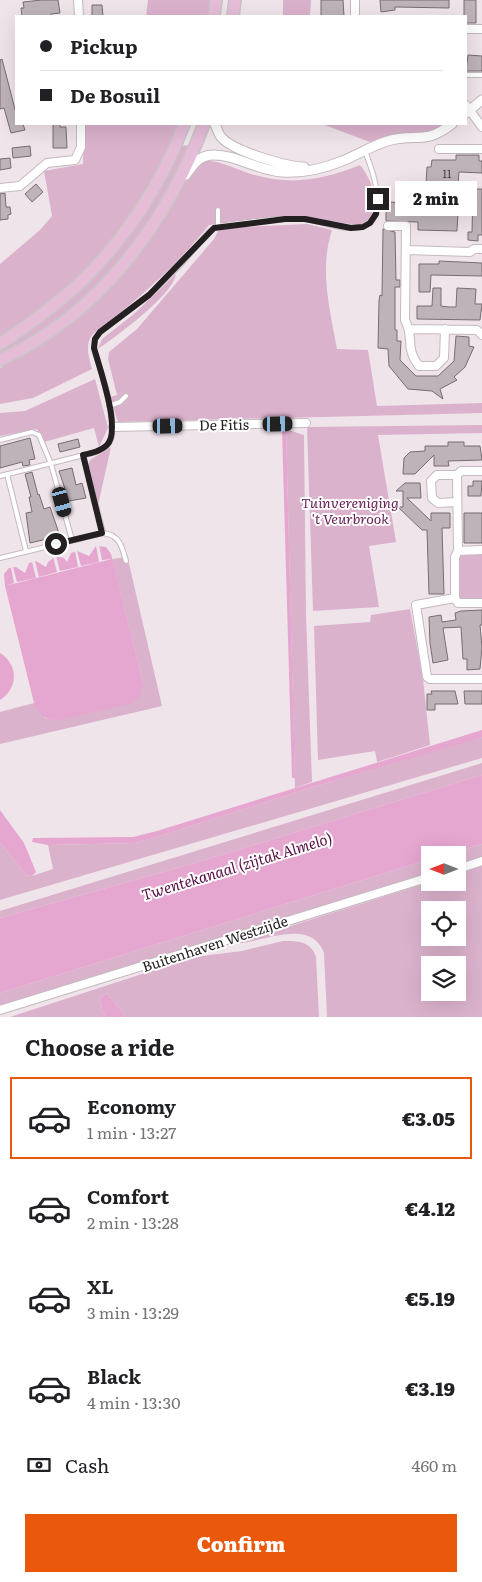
<!DOCTYPE html>
<html lang="en">
<head>
<meta charset="utf-8">
<style>
  body { margin:0; font-family:Literata,serif; background:#f6f6f6; color:#202124; height:100vh; display:flex; flex-direction:column; font-size:19px; white-space:nowrap }
  * { box-sizing:border-box; margin:0 }
  p { font-size:16px; color:#757577 }
  .icon { flex:none; width:28px; height:28px; fill:none; stroke:currentColor; stroke-width:2; stroke-linecap:round; stroke-linejoin:round }
  .map { position:relative; height:1017px; overflow:hidden }
  .drawer { display:flex; flex-direction:column; background:#fff; flex:1 }
  .drawer>* { flex:none }
  .hud { position:absolute; left:15px; top:15px; width:452px; height:110px; border-radius:0px; box-shadow:0 5px 20px #0002; display:grid; align-content:center; height:110px; padding:0 25px; background:#fff }
  .needle { width:32px; rotate:270deg }
  .fabs { position:absolute; left:421px; top:846px; display:grid; gap:10px }
  .fabs a { display:grid; place-items:center; width:45px; height:45px; border-radius:0px; background:#fff; box-shadow:0 5px 20px #0002; font-size:25px }
  .end { position:absolute; width:22px; height:22px; margin:-11px; border:6px solid #242022; background:#fff; box-shadow:0 0 0 2px #fff }
  .from { border-radius:50% }
  .bubble { position:absolute; height:35px; border-radius:0px; background:#fff; box-shadow:0 5px 20px #0002; font-size:16px; font-weight:800; line-height:35px; text-align:center }
  .car { position:absolute; width:15px; height:30px; margin:-15px -8px; border-radius:6px; box-shadow:0 0 4px 1px #0007; background:linear-gradient(#222 24%,#8ab4d8 0 40%,#222 0 76%,#8ab4d8 0 86%,#222 0) }
  .hud b { display:flex; align-items:center; gap:18px; height:48px; font-size:19px }
  .hud b+b { border-top:1px solid #e0e0e0 }
  .hud i { width:12px; height:12px; background:#202124 }
  ul { padding:0; list-style:none }
  li { display:flex; align-items:center; gap:15px; height:82px; margin:0 10px 8px; padding:0 15px; border:2px solid transparent; border-radius:0px }
  li div { flex:1 }
  li b { display:block; font-size:19px }
  li em { font-style:normal; font-weight:800 }
  li.on { border-color:#ea580c }
  li>.icon { width:45px; height:45px; stroke-width:1.5 }
  h2 { padding:0 25px; font-size:22px; line-height:60px }
  .pay { display:flex; align-items:center; gap:12px; height:55px; padding:0 25px; font-size:19px }
  .pay p { margin-inline-start:auto }
  .cta { display:flex; gap:10px; margin-top:auto; padding:10px 25px }
  .cta a { flex:1; height:58px; border-radius:0px; background:#ea580c; color:#fff; font-size:20px; font-weight:800; line-height:58px; text-align:center }
  .map>svg:first-child { display:block }
</style>
</head>
<body>
<div class="map">
<svg width="482" height="1017" viewBox="0 0 482 1017">
  <rect width="100%" height="100%" fill="#efe4ea"/>
  <path fill="#dbb2cc" fill-rule="evenodd" d="M148 0H212L210 16H146Z
    M283 0H311L310 16H283Z
    M84 124H179C152 184 117 246 67 290 46 308 22 324 0 341V264L40 230 52 216 44 171 83 164Z
    M322 124H443L430 132 389 135 370 142Z
    M187 145C190 153 182 165 178 173 160 213 121 268 88 296 61 319 30 338 0 358V350L38 325 75 293 177 151 182 146Z
    M203 161C218 159 237 170 251 174 291 186 322 180 360 165 373 180 387 218 357 225L295 216 209 225C176 267 136 301 93 334 84 345 89 357 92 369L33 398 0 404V368L30 349 107 290 121 276 148 243 193 170Z
    M307 224 332 230C319 269 330 310 337 349L368 350 377 406 482 403V413L118 422 110 397 117 395 108 359 109 352 137 329 214 239 218 231 225 228Z
    M176 274C173 295 117 336 98 349L102 339 135 313Z
    M95 379 108 428 99 447 94 428 44 442 37 429 0 436V413L25 411Z
    M482 425V433L378 435 396 542 369 546 379 607 313 611 307 427Z
    M286 429 304 435 306 615 312 782 295 788Z
    M111 447 98 505 88 466 90 460Z
    M461 553H482V600L459 601 458 556Z
    M127 555 162 706 0 744V712L34 703 45 718 60 720 143 683 112 559 126 557Z
    M410 609 423 679 430 745 377 762 375 751 318 760 314 626 370 622 371 615Z
    M482 737V758L0 900V842L26 875 32 876 53 869 48 845 134 843 157 837 316 786Z
    M482 763V775L195 863 0 918V911Z
    M482 844V857L458 864V855H444Z
    M430 859V873L0 1006V993Z
    M482 866V1017H327L324 953C310 916 260 944 233 944L430 882H458V874ZM430 910H458V938H430ZM430 965H458V992H430Z
    M283 941C298 941 311 941 316 957L319 1017H126L107 993 99 999 102 1006 101 1009 106 1017H10L194 957 242 951Z"/>
  <path fill="#e5a6d0" d="M286 429 295 778H292L282 430Z
    M96 546 106 547 111 554 143 683 140 696 133 703 60 720C47 721 38 715 34 703L5 586 4 574 9 568 16 567 25 573 29 563 36 561 46 567 48 562 56 556 64 558 67 562 71 553 77 551 89 556Z
    M0 653C18 664 19 688 0 700Z
    M482 730V737L471 741 316 786 157 837 134 843 48 845 32 842 33 838 133 837 157 831Z
    M482 775V844L444 855H430V859L0 993V918L195 863Z
    M0 810 24 843 36 872 32 876 26 875 0 842Z
    M107 993 126 1017H106L101 1009 102 1006 99 999Z"/>
  <path fill="#efe4ea" d="M99 545 102 560 112 559 5 586 14 583 11 568 13 567 17 582 36 578 32 562 35 561 39 577 57 572 53 557 56 556 60 571 78 567 75 551H77L81 566 99 562 96 546Z"/>
  <path fill="#bdb3b9" stroke="#776d73" d="M42 0H58L60 13 51 14V16H22L21 8H24L23 2Z
    M321 0H343L344 16H321Z
    M380 0H449V8L395 7V10L381 12Z
    M464 0H476V23H466V16H464Z
    M92 5H102L103 16H92Z
    M468 55 482 56V71H466Z
    M2 59 16 113V124H23L25 130 11 133 4 108 0 109V60Z
    M53 124H60V127H66L67 148H53Z
    M30 146 31 156 13 158 12 148Z
    M456 155H479V161H482V173L459 172 458 184H426L427 167H431L432 160H456Z
    M10 158 11 168 0 170V159Z
    M36 184 43 192 32 202 25 194Z
    M473 189H482V235H478V241L468 240V232H472Z
    M5 193 6 207H10L11 214 8 215V219L0 220V194Z
    M386 202 419 203 418 211 458 212 457 231 418 230V222L386 221Z
    M383 229 395 232 396 280H400V287H395V330H397V341H401L400 360 416 376H438L454 361 456 336 469 337V346L474 347 465 367 454 377 457 380 440 389 443 399 432 391 408 389 389 366 388 349 378 348 379 301 380 295 382 296Z
    M439 261 482 263V276L431 275 430 292H419V264H439Z
    M433 288H441V306L449 307H456L457 288 476 289 475 304H482L480 320 417 319V306H432Z
    M30 438 35 459 29 460 30 465 23 466 22 462 0 468V446Z
    M78 439 80 447 60 452 58 444Z
    M448 442H464V446H480L482 460 448 461 449 466H434V455L415 474H403L404 458 410 452 425 451V446H448Z
    M72 468 76 485 82 483 86 498 69 501 59 471Z
    M32 472 38 495 39 494 44 509 50 507 60 536 30 543 26 513 32 512 29 497H31L25 474Z
    M473 481H482L481 496H468V486H473Z
    M405 483H420L421 498H407L431 521V513H450V528H442L444 594H429L427 530H422L398 507H403V491H396Z
    M464 513H482V543H464Z
    M482 610V625H480L482 647 480 669 467 670V659H463L461 627 443 628 448 660 433 663 430 643 429 617 441 615 442 622 456 620 455 613 461 611Z
    M431 691H455L458 704H435V710H427V694H432Z
    M464 691H482V704H465Z"/>
  <g fill="none" stroke-linecap="round" stroke-linejoin="round">
    <g stroke="#c4b9c0" stroke-width="6">
      <path id="service" d="M466 75H482
        M218 210V226
        M109 406 120 402 126 396
        M0 440 32 432 39 435 51 464 72 540
        M83 455 103 533
        M7 474 26 551
        M0 476 96 452C100 450 106 447 109 443 121 426 99 368 94 347L95 339 100 332 149 295 179 266 210 231 218 226C246 223 274 217 302 219 319 220 334 228 351 228 394 228 374 174 365 151
        M0 558 103 533C120 535 122 547 126 561"/>
    </g>
    <g stroke="#c4b9c0" stroke-width="10">
      <path id="minor" d="M78 0 79 16
        M355 0V16
        M466 29H482
        M466 105 482 127
        M439 149H482
        M0 188 20 186 47 163 75 160 81 147V124
        M388 226H406L405 320C415 339 404 346 419 366H436L444 358 445 329
        M406 250 470 252 474 249H482
        M410 329 477 330 482 335
        M113 427 306 423
        M457 475 458 551 455 557V598L416 605 427 677 430 679H482
        M457 502 438 503 432 498 431 481 437 475H457L461 471H482
        M458 551 482 550
        M455 598 458 603H482
        M458 869 482 861
        M0 1010 430 877"/>
    </g>
    <g stroke="#c4b9c0" stroke-width="11">
      <path id="tertiary" d="M466 113 482 100
        M215 124C217 128 218 134 222 138 234 151 286 167 304 167
        M186 175C193 165 198 156 212 155 236 154 258 171 282 172 302 173 323 169 342 161 358 155 374 144 391 140 419 134 426 144 452 124"/>
    </g>
    <g stroke="#c6c5c6" stroke-width="14">
      <path id="primary" d="M214 16 216 0
        M233 16 235 0
        M0 344C30 324 59 303 85 278 127 236 164 180 184 124
        M0 360C100 314 166 224 204 124"/>
    </g>
    <use href="#service" stroke="#fff" stroke-width="4"/>
    <use href="#minor" stroke="#fff" stroke-width="8"/>
    <use href="#tertiary" stroke="#fff" stroke-width="9"/>
    <use href="#primary" stroke="#e5bdd7" stroke-width="11"/>
  </g>
  <g fill="none" stroke-linecap="round" stroke-linejoin="round">
    <path stroke="#242022" stroke-width="6" d="M56 544 102 533 83 455C92 453 101 451 107 445 122 430 99 367 94 348L95 339 100 332 149 295 214 228 285 219H305L351 228 363 227 370 223 376 214 378 199"/>
  </g>
  <g text-anchor="middle" stroke-width="4" stroke-linejoin="round" paint-order="stroke">
    <g font-size="11" fill="#4a4548">
      <text x="447" y="178">11</text>
    </g>
    <g font-size="14" fill="#242022" stroke="#fff">
      <text transform="translate(224 425) rotate(-1)" y="5">De Fitis</text>
      <text transform="translate(215 944) rotate(-18)" y="5">Buitenhaven Westzijde</text>
    </g>
    <g font-size="14" font-style="italic" fill="#641c51" stroke="#fff">
      <text x="350" y="508">Tuinvereniging<tspan x="350" dy="16">'t Veurbrook</tspan></text>
    </g>
    <g font-size="15" font-style="italic" fill="#560d44" stroke="#fff">
      <text transform="translate(237 867) rotate(-17)" y="5">Twentekanaal (zijtak Almelo)</text>
    </g>
  </g>
</svg>
<div class="fabs">
<a><svg class="needle" viewBox="-14 -14 28 28"><path d="M0-13l5 13h-10z" fill="#e53935"/><path d="M0 13l5-13h-10z" fill="#757577"/></svg></a>
<a><svg class="icon" aria-label="locate" viewBox="0 0 24 24"><circle cx="12" cy="12" r="6"/><path d="M12 2v4M12 18v4M2 12h4M18 12h4"/></svg></a>
<a><svg class="icon" aria-label="layers" viewBox="0 0 24 24"><path d="M12 4l9 5-9 5-9-5zM3 14l9 5 9-5"/></svg></a>
</div>
<i class="end from" style="left:56px;top:544px"></i>
<i class="end" style="left:378px;top:199px"></i>
<div class="bubble" style="left:395px;top:181px;width:82px">2 min</div>
<i class="car" style="left:278px;top:424px;rotate:89deg"></i>
<i class="car" style="left:168px;top:426px;rotate:89deg"></i>
<i class="car" style="left:62px;top:502px;rotate:165deg"></i>
<div class="hud">
<b><i class="from"></i>Pickup</b>
<b><i></i>De Bosuil</b>
</div>
</div>
<section class="drawer">
<h2>Choose a ride</h2>
<ul>
<li class="on"><svg class="icon" aria-label="car" viewBox="0 0 24 24"><path d="M5 17H2v-5l4-1 3-4h7l3 4 3 1v5h-3M9 17h6M6 11h13"/><circle cx="7" cy="17" r="2"/><circle cx="17" cy="17" r="2"/></svg><div><b>Economy</b><p>1 min · 13:27</p></div><em>€3.05</em></li>
<li><svg class="icon" aria-label="car" viewBox="0 0 24 24"><path d="M5 17H2v-5l4-1 3-4h7l3 4 3 1v5h-3M9 17h6M6 11h13"/><circle cx="7" cy="17" r="2"/><circle cx="17" cy="17" r="2"/></svg><div><b>Comfort</b><p>2 min · 13:28</p></div><em>€4.12</em></li>
<li><svg class="icon" aria-label="car" viewBox="0 0 24 24"><path d="M5 17H2v-5l4-1 3-4h7l3 4 3 1v5h-3M9 17h6M6 11h13"/><circle cx="7" cy="17" r="2"/><circle cx="17" cy="17" r="2"/></svg><div><b>XL</b><p>3 min · 13:29</p></div><em>€5.19</em></li>
<li><svg class="icon" aria-label="car" viewBox="0 0 24 24"><path d="M5 17H2v-5l4-1 3-4h7l3 4 3 1v5h-3M9 17h6M6 11h13"/><circle cx="7" cy="17" r="2"/><circle cx="17" cy="17" r="2"/></svg><div><b>Black</b><p>4 min · 13:30</p></div><em>€3.19</em></li>
</ul>
<div class="pay"><svg class="icon" aria-label="cash" viewBox="0 0 24 24"><path d="M3 7h18v10H3z"/><circle cx="12" cy="12" r="2"/></svg>Cash<p>460 m</p></div>
<div class="cta"><a>Confirm</a></div>
</section>
</body>
</html>
